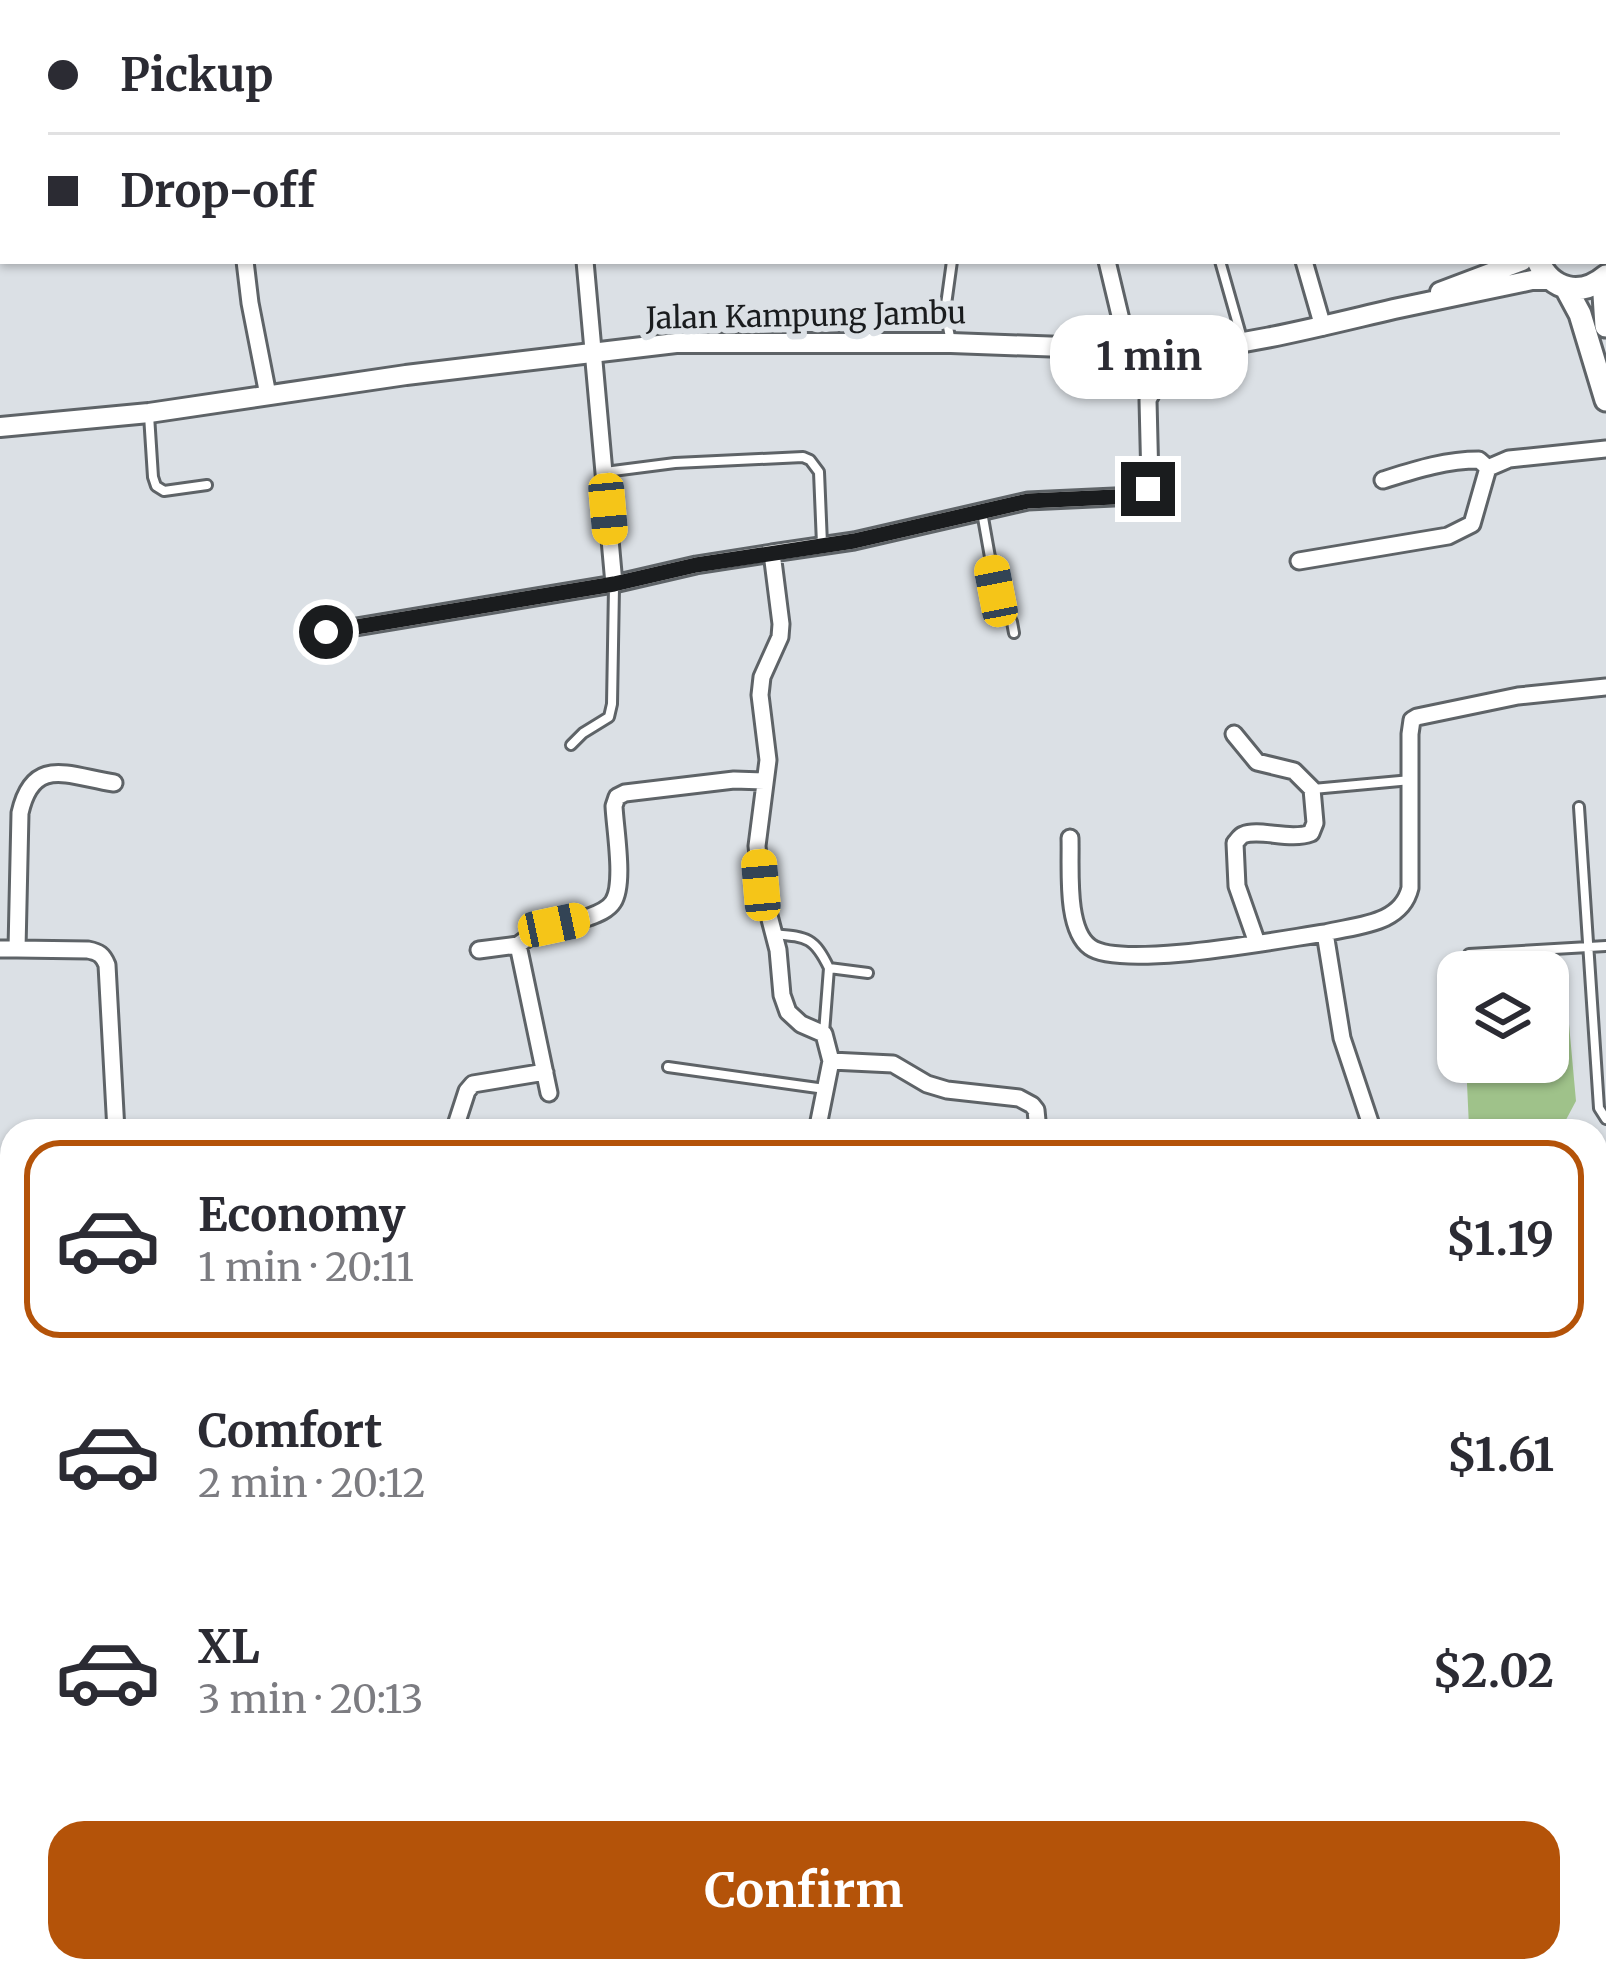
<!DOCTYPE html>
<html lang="en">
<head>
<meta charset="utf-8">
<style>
  body { margin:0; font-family:Merriweather,serif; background:#f2f2f3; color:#2b2b33; height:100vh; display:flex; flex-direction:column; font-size:45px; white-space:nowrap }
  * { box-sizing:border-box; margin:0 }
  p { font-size:39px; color:#7c7c81 }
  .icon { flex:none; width:66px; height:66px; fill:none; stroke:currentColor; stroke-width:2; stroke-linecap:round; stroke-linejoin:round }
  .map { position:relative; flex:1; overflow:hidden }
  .drawer { position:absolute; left:0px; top:1119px; width:1608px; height:864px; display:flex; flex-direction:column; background:#fff; border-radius:36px 36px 0 0; box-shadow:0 3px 9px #0004 }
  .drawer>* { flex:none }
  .hud { position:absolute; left:0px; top:0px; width:1608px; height:264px; box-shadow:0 3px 9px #0004; display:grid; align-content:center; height:264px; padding:0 48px; background:#fff }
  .tools { position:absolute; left:1437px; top:951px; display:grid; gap:24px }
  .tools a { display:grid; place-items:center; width:132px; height:132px; border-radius:24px; background:#fff; box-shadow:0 3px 9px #0004; font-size:60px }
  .end { position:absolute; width:54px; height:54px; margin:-27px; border:15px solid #1a1c1e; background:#fff; box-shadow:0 0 0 6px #fff }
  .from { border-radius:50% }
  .bubble { position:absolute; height:84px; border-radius:36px; background:#fff; box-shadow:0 3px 9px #0004; font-size:39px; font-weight:700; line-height:84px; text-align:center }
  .car { position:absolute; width:36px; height:72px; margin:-36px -18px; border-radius:15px; box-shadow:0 0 9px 3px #0007; background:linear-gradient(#f5c518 24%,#345 0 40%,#f5c518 0 76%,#345 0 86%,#f5c518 0) }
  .hud b { display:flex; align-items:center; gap:42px; height:114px; font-size:45px }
  .hud b+b { border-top:3px solid #e1e1e2 }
  .hud i { width:30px; height:30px; background:#2b2b33 }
  ul { padding:21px 0 0; list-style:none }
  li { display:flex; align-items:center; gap:36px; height:198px; margin:0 24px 18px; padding:0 24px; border:6px solid transparent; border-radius:36px }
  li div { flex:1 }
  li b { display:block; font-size:45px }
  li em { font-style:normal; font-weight:700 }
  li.on { border-color:#b45309 }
  li>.icon { width:108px; height:108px; stroke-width:1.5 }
  .action { display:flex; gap:24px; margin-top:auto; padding:24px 48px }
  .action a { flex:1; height:138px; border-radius:36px; background:#b45309; color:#fff; font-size:48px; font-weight:700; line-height:138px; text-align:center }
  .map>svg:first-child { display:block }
</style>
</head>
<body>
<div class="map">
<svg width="1606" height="1983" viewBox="0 0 1606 1983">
  <rect width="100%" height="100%" fill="#dbe0e5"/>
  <path fill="#9fc28a" d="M1548 980H1565L1576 1101 1560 1131H1485L1469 1127 1466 1062H1548Z
    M1596 1276 1606 1278V1514L1596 1515Z"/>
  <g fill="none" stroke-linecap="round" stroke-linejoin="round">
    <g stroke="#5e6367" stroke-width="14">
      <path id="service" d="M1220 261 1243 342
        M951 342 945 312 952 261
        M149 415 153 477 156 486 164 491 207 485
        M605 472 675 463 803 457 810 460 819 472 822 544
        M982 512 996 591 1012 622 1014 633
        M571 745 583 733 609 717 612 704 614 587
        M1313 789 1411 780
        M1579 807 1599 1108 1606 1119
        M774 934C807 937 814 937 829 968L868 973
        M1469 954 1606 946
        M824 1033 829 968
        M668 1067 825 1089
        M1596 1546 1606 1544"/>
    </g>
    <g stroke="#5e6367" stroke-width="21">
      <path id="minor" d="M217 0V3
        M552 0 553 3
        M1038 0V3
        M1238 0 1240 3
        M184 3 196 0
        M1333 3 1338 0
        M0 22 3 28
        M245 261 250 303 268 395
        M585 261 614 584 696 565 772 553 781 624 780 637 762 677 760 695 768 760 757 846 761 885 778 950 782 995 788 1012 801 1024 824 1034 831 1061 817 1131
        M1107 261 1128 349
        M1304 261 1323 327
        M1383 480C1415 470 1445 460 1479 460L1488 468
        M772 553 854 541 1028 501 1136 496 1147 489 1150 483 1148 400 1174 351
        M1299 561 1448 536 1472 524 1488 468 1509 459 1606 449
        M326 632 614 584
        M1234 734 1257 762 1294 771 1312 789 1315 823 1311 833C1290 841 1259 828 1243 835 1240 836 1238 840 1235 843L1237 886 1257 943
        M1070 838C1071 867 1065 929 1090 947 1121 970 1282 939 1325 933
        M0 949H17L20 813C33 755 68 776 114 783
        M17 949 88 950C99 952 103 955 107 965L116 1131
        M479 950 518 945
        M831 1061 893 1064 927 1084 947 1090 1019 1098 1032 1105 1036 1110 1038 1131
        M549 1093 518 945C545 924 558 927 589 917 597 914 608 910 613 902 625 884 615 829 614 806L617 797 625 793 734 780 765 781
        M454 1131 467 1091 473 1084 545 1072
        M1373 1131 1342 1038 1325 933C1357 925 1401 925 1410 888V734L1412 720 1417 717 1518 696 1606 687
        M1596 1259 1606 1260
        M0 1360H12
        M0 1462 12 1463
        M0 1795 12 1793
        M892 1971V1983
        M1491 1971 1495 1983
        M1193 1983 1197 1971"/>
    </g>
    <g stroke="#5e6367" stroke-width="24">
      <path id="tertiary" d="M1440 292 1522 261
        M0 427 149 413 406 375 676 343H951L1174 351C1250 345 1321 326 1394 309 1440 299 1486 290 1532 280H1550"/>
    </g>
    <g stroke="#5e6367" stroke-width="27">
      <path id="secondary" d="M1494 0 1495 3
        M1605 222 1606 223
        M1538 261C1552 291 1581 297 1606 276
        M1603 279 1606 326
        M1566 288 1580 314 1606 400"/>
    </g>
    <use href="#service" stroke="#fff" stroke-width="8"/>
    <use href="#minor" stroke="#fff" stroke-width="15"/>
    <use href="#tertiary" stroke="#fff" stroke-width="18"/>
    <use href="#secondary" stroke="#fff" stroke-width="21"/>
  </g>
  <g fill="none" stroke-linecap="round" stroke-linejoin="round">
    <path stroke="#1a1c1e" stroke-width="15" d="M326 632 614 584 696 565 854 541 1028 501 1136 496 1148 489"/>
  </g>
  <g text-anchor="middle" stroke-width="12" stroke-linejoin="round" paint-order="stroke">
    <g font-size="30" fill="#1a1c1e" stroke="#dbe0e5">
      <text transform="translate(806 316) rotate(-1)" y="10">Jalan Kampung Jambu</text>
    </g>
  </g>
</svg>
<div class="tools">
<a><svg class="icon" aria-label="layers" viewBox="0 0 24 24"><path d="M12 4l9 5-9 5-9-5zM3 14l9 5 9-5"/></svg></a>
</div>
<i class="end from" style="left:326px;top:632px"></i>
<i class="end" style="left:1148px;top:489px"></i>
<div class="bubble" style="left:1050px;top:315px;width:198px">1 min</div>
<i class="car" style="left:608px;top:509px;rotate:175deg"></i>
<i class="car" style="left:996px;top:591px;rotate:349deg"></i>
<i class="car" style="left:761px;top:885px;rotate:355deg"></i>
<i class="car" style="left:554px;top:925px;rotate:78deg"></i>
<div class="hud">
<b><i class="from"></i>Pickup</b>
<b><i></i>Drop-off</b>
</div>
<section class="drawer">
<ul>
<li class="on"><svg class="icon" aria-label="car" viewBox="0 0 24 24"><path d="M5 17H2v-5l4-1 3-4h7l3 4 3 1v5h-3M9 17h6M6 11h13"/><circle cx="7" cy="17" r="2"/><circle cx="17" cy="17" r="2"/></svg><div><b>Economy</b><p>1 min · 20:11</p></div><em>$1.19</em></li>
<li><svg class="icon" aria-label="car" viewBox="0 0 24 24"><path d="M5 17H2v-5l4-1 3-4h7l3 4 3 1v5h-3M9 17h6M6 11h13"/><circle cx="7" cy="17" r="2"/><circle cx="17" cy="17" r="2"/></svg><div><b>Comfort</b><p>2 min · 20:12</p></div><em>$1.61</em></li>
<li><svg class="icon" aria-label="car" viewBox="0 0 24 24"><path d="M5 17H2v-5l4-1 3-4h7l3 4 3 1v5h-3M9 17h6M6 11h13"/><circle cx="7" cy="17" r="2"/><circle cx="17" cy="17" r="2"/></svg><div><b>XL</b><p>3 min · 20:13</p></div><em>$2.02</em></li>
</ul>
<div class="action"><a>Confirm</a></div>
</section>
</div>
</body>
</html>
